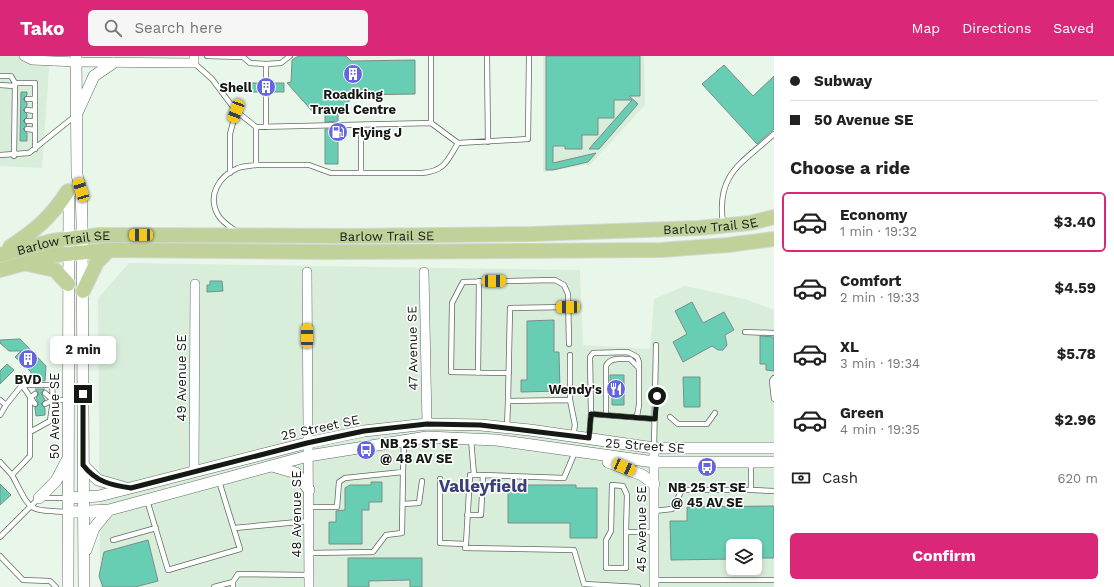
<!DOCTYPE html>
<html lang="en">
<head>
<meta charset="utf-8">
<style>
  body { margin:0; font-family:"Work Sans",sans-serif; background:#f6f6f6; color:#222; height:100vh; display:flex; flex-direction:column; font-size:15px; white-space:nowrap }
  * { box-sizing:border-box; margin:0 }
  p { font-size:13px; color:#767676 }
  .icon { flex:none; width:22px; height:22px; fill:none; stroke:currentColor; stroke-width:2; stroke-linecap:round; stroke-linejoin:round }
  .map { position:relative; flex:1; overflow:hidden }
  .details { display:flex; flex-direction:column; background:#fff; width:340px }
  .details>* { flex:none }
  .banner { display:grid; align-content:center; height:88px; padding:0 16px; background:#fff }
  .buttons { position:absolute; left:726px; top:483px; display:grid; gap:8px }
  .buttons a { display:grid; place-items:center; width:36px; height:36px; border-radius:6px; background:#fff; box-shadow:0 2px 6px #0003; font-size:20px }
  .end { position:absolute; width:18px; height:18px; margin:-9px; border:5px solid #141914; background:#fff; box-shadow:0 0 0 2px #fff }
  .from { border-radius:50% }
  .bubble { position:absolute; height:28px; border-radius:6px; background:#fff; box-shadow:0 2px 6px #0003; font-size:13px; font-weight:700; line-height:28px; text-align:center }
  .car { position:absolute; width:12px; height:24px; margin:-12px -6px; border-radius:5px; box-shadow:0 0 3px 1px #0007; background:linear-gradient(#f5c518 24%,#345 0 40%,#f5c518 0 76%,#345 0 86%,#f5c518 0) }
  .banner b { display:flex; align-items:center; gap:14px; height:38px; font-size:15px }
  .banner b+b { border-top:1px solid #e0e0e0 }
  .banner i { width:10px; height:10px; background:#222 }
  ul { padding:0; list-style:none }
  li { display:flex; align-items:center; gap:12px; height:60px; margin:0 8px 6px; padding:0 8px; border:2px solid transparent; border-radius:6px }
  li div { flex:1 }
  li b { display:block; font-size:15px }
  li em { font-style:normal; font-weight:700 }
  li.current { border-color:#db2777 }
  li>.icon { width:36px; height:36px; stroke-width:1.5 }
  h2 { padding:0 16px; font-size:18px; line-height:48px }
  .pay { display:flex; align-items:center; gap:10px; height:44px; padding:0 16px; font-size:15px }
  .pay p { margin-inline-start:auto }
  .button { display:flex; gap:8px; margin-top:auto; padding:8px 16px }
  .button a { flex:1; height:46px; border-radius:6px; background:#db2777; color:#fff; font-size:16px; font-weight:700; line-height:46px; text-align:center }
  header { display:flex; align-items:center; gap:24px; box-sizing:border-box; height:56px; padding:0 20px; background:#db2777; color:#fff }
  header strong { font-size:19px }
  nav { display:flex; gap:22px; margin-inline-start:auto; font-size:14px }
  .search { width:280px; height:36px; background:#f6f6f6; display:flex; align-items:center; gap:10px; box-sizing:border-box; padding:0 14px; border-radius:6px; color:#767676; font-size:15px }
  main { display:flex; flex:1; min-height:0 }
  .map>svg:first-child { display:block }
</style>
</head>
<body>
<header>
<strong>Tako</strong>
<div class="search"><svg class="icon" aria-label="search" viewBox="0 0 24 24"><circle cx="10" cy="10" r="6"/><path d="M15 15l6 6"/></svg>Search here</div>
<nav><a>Map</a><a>Directions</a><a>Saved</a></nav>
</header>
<main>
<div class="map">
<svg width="774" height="531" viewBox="0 0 774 531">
  <rect width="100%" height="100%" fill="#e9f7ea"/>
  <path fill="#d9eddb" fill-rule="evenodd" d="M0 0H50L42 112 0 110Z
    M543 0H644L645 49 591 108 543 116Z
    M129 207 580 214 583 289 650 293 654 243 685 230 745 243 774 254V531H100L98 242ZM733 490H755V512H733Z"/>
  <path fill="#67ceb4" stroke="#7b8d88" d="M298 0H346L351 5 415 4V38L355 39 338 57V65L325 66V56H313L287 27 291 26 292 4Z
    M546 0H640V40H629L638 48 599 93H589L632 44H614V62H598V79H582V93H565V90H553V107L596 97 588 106 553 114H546Z
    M724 9 753 40 774 20V73L757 88 702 28Z
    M248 27H262V36H248Z
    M270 27H284V36H270Z
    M21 36H27V39L23 43 27 47V50L23 54 27 58V61L23 65 27 69 23 73 27 77V85H20Z
    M325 73H338V108H325Z
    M210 225H222L223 235 207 236V229H210Z
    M692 246 703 267 724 256 734 274 725 279 727 289 723 294H718L712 290 683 306 673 286 687 278 675 255Z
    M554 264V296H559L560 335 521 336V324H527V265Z
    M760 280 774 281V315L766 314V308H760Z
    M20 283 46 310 45 325 31 324V316L15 301 21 295H9L0 287V284Z
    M7 308 14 314 0 328V315Z
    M610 319H624V349H612V340H610Z
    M683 321H700V351H684Z
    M35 333H45L41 337 45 344 41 348 45 352V359L36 360 35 352 39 348 36 342 39 338Z
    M371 426H382V446H369V454H362V488H329V466H336V455L345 454V432L350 429H371Z
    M0 428 11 439 0 449Z
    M508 429H576V432H597V482H570V467H508Z
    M774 450V502H755V490H733V503L671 504 670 465H687V451Z
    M148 484 158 525 135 531H103L99 520 104 496Z
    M348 502H422V531H410V524L369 525V531H348Z"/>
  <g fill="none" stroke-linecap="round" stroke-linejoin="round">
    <g stroke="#606c62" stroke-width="6">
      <path id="service" d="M207 0 243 1 250 7 266 8 281 7 290 0
        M431 0V67L458 87
        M487 0 488 86
        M194 7 212 23 236 55 256 71 431 67
        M266 8V71
        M0 20H11L15 27 14 100
        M15 27H35V93
        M0 29 15 30
        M27 43H35
        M27 54 35 55
        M27 65H35
        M256 71V109H309L331 117H422C445 115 447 105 458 87L528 83 529 0
        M27 73 35 74
        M0 99 29 97 75 60
        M230 117V78L236 55
        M361 117V69
        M723 167C716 118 741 108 774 78
        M236 175C230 171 222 166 218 159 207 139 219 120 238 112 244 110 251 110 256 109
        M745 276 774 277
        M478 317 479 225
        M509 317 451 316 452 247 463 226 555 224 564 229 568 238 569 288
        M774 322 772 325 774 343
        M22 329H52L53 344 50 365 30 376
        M45 337 53 344H68
        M35 338 30 342V400L12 419C32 456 25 454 69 456
        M0 344 6 349 22 329 35 348
        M570 344 575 369 573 380
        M508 345 510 252 568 251
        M45 348 53 344
        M591 358 655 363
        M0 359 6 349
        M606 359V310C610 301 621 303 630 303L639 312
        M670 361 678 368H707L715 357
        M507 371 508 345 570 344V299
        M589 382 591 358 590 301 593 297 628 296 637 301 639 306V349L637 360
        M471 383 474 419
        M654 392 656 289
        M0 406 12 419
        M751 406V434L774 435
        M483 419 564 422 575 396
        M440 423V487L466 488
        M147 444 168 514 240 493 219 425
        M403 448 419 447 422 425
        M309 451H337L339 426 345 422 403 416 404 386
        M654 455 672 453 682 434H751
        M467 459H481L483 419H470L466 488 465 492 574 494 584 528 638 531
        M234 472 309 465
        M626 476V512H606V484L611 475 612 429 623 430 627 439 626 476H654
        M0 481 39 442H69
        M113 484 156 472
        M309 497 373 496 386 479 402 477 403 416
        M0 500 23 524 50 525 56 531
        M654 524H774
        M214 531 233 526
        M233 531V526L238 518 309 519"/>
    </g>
    <g stroke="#606c62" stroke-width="10">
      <path id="minor" d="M24 0 32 4 76 6 194 7V0
        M307 216 309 531
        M424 216 427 368
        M194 416 195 228
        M654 531V392"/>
    </g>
    <g stroke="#606c62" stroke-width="12">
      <path id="tertiary" d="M76 0 77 119 81 134 82 166 84 531
        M78 55 94 20 113 7
        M608 406 642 419 654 428
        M83 409 98 424 126 432
        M272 410 296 417 309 434
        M39 442 56 425 67 404
        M69 442 99 440 307 387 364 375 427 368 481 369 530 374 654 392H774
        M69 456 109 454 308 400 427 381 496 384 654 406H774
        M86 494 94 472 109 454
        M68 531 69 134"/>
    </g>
    <g stroke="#d5d6d5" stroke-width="16">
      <g id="primary">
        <path d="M10 191C36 174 51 161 68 135"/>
        <path id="s1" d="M0 199 52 185 99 179 353 180 532 178 699 172 750 167 774 161"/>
        <path d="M28 208 55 214 68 228"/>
        <path d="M0 214 55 199 109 194 328 196 661 194 728 189 774 183"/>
        <path d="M83 235 97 206 109 194"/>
      </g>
    </g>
    <use href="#service" stroke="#fff" stroke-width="4.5"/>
    <use href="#minor" stroke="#fff" stroke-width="9"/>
    <use href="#tertiary" stroke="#fff" stroke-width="11"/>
    <use href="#primary" stroke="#c1d19a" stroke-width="14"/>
  </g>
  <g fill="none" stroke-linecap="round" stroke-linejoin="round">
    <path stroke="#141914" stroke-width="5" d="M83 338V409C96 426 111 429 131 432L307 387 364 375 427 368 480 369 589 382 591 358 655 363 657 340"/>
  </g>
  <defs>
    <g id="building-disc" transform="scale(1)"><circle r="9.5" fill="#6566df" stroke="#fff"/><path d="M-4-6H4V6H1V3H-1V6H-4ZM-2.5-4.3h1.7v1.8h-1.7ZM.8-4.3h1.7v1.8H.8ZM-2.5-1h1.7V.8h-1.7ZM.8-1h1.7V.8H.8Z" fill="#fff"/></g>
    <g id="fuel-disc" transform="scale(1)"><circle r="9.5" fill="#6566df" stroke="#fff"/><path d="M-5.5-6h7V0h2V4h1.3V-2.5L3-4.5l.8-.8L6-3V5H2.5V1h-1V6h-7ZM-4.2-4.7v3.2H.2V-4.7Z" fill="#fff"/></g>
    <g id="restaurant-disc" transform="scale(1)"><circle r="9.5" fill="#6566df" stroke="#fff"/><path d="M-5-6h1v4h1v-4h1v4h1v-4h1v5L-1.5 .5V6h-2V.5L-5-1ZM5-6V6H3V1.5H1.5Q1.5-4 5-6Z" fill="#fff"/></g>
    <g id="bus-disc" transform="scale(1)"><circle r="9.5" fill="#6566df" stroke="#fff"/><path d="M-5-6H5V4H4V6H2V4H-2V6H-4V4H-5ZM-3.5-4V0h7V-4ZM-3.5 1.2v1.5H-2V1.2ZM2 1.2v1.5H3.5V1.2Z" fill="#fff"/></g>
  </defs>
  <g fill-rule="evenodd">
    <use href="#building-disc" x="353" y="18"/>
    <use href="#building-disc" x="266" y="31"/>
    <use href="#fuel-disc" x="338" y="76"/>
    <use href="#building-disc" x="28" y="303"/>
    <use href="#restaurant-disc" x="616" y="333"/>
    <use href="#bus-disc" x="366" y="394"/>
    <use href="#bus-disc" x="707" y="411"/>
  </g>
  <g text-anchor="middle" stroke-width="3" stroke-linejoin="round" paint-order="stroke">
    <g font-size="13" font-weight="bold" fill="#141914" stroke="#fff">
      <text x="252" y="36" text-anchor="end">Shell</text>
      <text x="353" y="43">Roadking<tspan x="353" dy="15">Travel Centre</tspan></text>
      <text x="352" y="81" text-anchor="start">Flying J</text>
      <text x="28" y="328">BVD</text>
      <text x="602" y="338" text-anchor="end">Wendy's</text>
      <text x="380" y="392" text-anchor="start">NB 25 ST SE<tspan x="380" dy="15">@ 48 AV SE</tspan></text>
      <text x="707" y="436">NB 25 ST SE<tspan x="707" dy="15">@ 45 AV SE</tspan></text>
    </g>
    <g font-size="13" fill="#141914" stroke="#fff">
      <text dy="5" stroke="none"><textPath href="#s1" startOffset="713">Barlow Trail SE</textPath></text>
      <text dy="5" stroke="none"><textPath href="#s1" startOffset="389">Barlow Trail SE</textPath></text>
      <text dy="5" stroke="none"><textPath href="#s1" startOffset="65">Barlow Trail SE</textPath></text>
      <text transform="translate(412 292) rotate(-91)" y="5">47 Avenue SE</text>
      <text transform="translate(181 322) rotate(-90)" y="5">49 Avenue SE</text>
      <text transform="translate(54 360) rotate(-90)" y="5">50 Avenue SE</text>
      <text transform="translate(320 371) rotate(-12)" y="5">25 Street SE</text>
      <text transform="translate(645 389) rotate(4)" y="5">25 Street SE</text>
      <text transform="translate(296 458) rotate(-90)" y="5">48 Avenue SE</text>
      <text transform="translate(641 473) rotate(-90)" y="5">45 Avenue SE</text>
    </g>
    <g font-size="17" font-weight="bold" fill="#3b3e7a" stroke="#fff">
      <text x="483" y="436">Valleyfield</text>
    </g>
  </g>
</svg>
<div class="buttons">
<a><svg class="icon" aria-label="layers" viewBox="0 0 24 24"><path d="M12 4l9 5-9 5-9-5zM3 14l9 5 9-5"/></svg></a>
</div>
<i class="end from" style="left:657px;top:340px"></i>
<i class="end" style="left:83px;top:338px"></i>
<div class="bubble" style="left:50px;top:280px;width:66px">2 min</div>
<i class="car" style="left:236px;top:55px;rotate:201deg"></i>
<i class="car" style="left:81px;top:134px;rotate:343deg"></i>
<i class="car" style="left:141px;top:179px;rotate:270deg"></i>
<i class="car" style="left:494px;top:225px;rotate:89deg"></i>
<i class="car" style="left:568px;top:251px;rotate:269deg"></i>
<i class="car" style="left:307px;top:280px;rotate:0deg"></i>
<i class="car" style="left:624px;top:411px;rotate:114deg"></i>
</div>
<section class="details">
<div class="banner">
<b><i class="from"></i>Subway</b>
<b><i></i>50 Avenue SE</b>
</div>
<h2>Choose a ride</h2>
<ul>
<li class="current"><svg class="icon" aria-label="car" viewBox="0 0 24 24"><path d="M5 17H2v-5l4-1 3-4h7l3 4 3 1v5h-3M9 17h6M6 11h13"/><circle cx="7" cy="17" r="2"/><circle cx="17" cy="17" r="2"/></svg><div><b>Economy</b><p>1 min · 19:32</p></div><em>$3.40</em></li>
<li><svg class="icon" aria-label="car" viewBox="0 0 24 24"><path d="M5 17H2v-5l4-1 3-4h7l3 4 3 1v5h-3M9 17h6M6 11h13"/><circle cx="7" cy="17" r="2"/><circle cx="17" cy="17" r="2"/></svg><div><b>Comfort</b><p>2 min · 19:33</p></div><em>$4.59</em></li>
<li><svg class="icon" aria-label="car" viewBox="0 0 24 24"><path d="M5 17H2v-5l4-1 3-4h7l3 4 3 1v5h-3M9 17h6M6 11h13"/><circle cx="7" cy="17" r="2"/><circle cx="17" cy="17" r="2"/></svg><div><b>XL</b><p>3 min · 19:34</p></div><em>$5.78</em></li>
<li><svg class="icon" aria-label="car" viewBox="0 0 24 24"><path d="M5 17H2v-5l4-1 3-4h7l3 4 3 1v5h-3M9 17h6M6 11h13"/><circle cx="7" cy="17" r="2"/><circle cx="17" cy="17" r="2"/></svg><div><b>Green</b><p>4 min · 19:35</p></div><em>$2.96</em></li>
</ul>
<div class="pay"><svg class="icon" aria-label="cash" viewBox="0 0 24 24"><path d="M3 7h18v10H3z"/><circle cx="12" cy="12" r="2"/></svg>Cash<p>620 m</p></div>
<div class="button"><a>Confirm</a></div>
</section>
</main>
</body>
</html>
